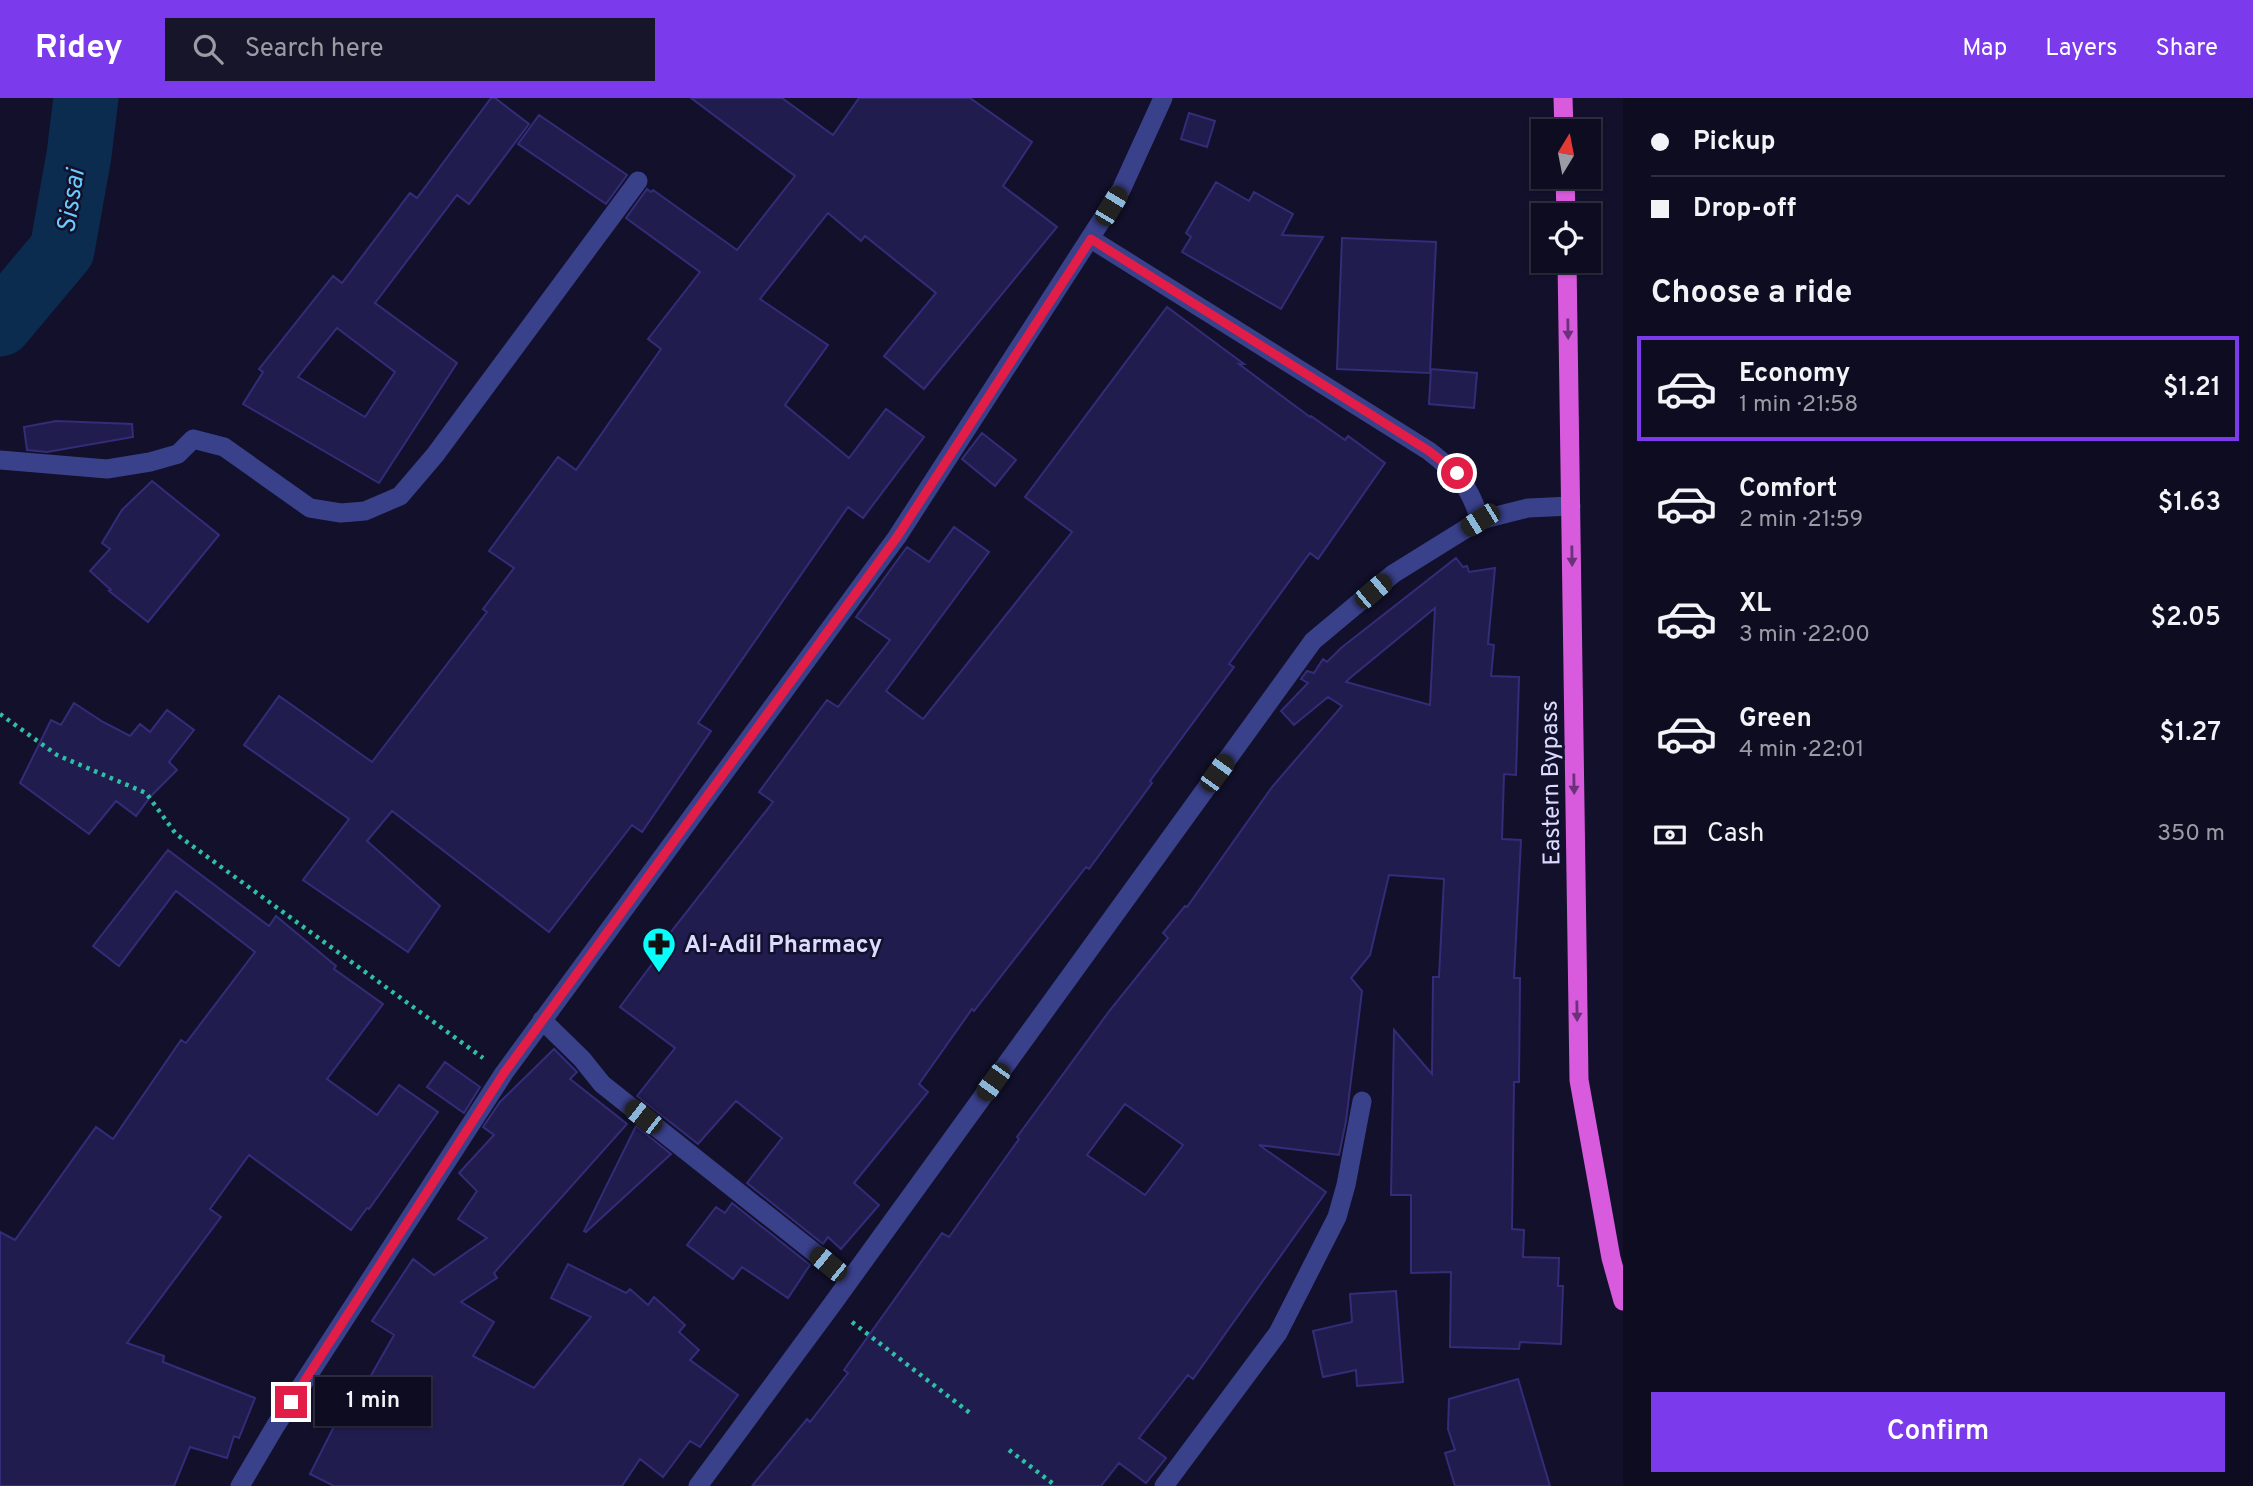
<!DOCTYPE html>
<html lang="en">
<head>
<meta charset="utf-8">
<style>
  body { margin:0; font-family:Overpass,sans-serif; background:#171529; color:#f1f3f6; height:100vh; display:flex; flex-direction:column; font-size:26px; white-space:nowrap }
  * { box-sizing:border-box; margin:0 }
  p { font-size:23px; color:#9b9ba5 }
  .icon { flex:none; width:38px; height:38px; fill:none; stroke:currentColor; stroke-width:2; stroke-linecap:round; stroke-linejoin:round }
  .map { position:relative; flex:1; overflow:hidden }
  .details { display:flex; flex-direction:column; background:#0e0c20; width:630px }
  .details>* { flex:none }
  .guide { display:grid; align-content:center; height:154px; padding:0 28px; background:#0e0c20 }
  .needle { width:46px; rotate:10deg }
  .buttons { position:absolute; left:1531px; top:21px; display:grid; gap:14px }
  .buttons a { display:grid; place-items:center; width:70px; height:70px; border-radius:0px; background:#0e0c20; box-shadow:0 2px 5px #0004,0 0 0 2px #2e2c3e; font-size:35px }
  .end { position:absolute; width:32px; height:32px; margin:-16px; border:9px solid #e11d48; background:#fff; box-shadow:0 0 0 4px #fff }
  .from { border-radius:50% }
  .bubble { position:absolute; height:49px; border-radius:0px; background:#0e0c20; box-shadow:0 2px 5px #0004,0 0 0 2px #2e2c3e; font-size:23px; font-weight:600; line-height:49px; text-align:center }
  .car { position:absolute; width:21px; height:42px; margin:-21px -10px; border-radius:9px; box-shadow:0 0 5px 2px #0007; background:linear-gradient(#222 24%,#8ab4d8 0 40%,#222 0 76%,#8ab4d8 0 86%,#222 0) }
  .guide b { display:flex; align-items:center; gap:24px; height:66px; font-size:26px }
  .guide b+b { border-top:2px solid #2e2c3e }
  .guide i { width:18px; height:18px; background:#f1f3f6 }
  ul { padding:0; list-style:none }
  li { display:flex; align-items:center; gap:21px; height:105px; margin:0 14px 10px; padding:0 14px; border:4px solid transparent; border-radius:0px }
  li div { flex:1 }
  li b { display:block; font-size:26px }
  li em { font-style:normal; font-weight:600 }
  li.on { border-color:#7c3aed }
  li>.icon { width:63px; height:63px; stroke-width:1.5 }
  h2 { padding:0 28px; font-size:32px; line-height:84px }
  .pay { display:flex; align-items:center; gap:18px; height:77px; padding:0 28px; font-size:26px }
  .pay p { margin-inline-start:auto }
  .button { display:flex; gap:14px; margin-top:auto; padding:14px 28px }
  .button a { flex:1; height:80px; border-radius:0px; background:#7c3aed; color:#fff; font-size:28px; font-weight:600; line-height:80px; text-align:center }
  header { display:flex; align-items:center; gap:42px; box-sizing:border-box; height:98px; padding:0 35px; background:#7c3aed; color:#fff }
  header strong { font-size:33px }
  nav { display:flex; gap:38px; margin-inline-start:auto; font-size:24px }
  .search { width:490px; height:63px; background:#171529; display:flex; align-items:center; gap:18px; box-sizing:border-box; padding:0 24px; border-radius:0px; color:#9b9ba5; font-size:26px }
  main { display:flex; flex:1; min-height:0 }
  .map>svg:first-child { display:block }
</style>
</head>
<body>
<header>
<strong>Ridey</strong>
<div class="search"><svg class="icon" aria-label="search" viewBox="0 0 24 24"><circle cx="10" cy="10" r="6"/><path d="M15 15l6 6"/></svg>Search here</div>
<nav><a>Map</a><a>Layers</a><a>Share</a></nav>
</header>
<main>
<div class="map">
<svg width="1623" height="1388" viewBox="0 0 1623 1388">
  <rect width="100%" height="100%" fill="#12102b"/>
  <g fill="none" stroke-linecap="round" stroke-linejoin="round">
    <path stroke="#0b2c4f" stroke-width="65" d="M0 226 62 152 79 57 86 0"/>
  </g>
  <path fill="#201c4d" stroke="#332d79" stroke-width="2" fill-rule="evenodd" d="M491 0H495L529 26 469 106 457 97 375 205 457 265 379 385 243 306 263 274 259 271 333 178 342 185 410 95 417 100ZM337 230 395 274 365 319 298 279Z
    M691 0H782L833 37 859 0H970L1032 44 1003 88 1057 129 924 291 884 258 936 195 865 138 861 143 828 115 760 201 828 247 785 307 849 360 886 311 924 339 863 420 848 409 698 625 711 633 642 734 632 727 549 834 392 713 367 743 440 808 408 854 303 782 349 721 244 647 279 598 372 664 487 514 483 511 514 470 489 453 558 359 576 372 661 251 648 241 700 174 626 120 647 91 651 94 653 92 737 152 795 78Z
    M1189 15 1215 23 1207 49 1181 41Z
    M539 17 627 77 606 106 518 46Z
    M1216 84 1249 103 1254 94 1293 116 1282 137 1323 139 1281 211 1182 154 1191 139 1186 135Z
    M1342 140 1436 144 1430 275 1337 271Z
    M1167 209 1244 266H1239L1310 319 1311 318 1345 342 1348 338 1385 365 1318 461 1310 455 1229 566 1234 569 1150 683 1152 685 1089 771 1086 769 974 913 972 911 919 986 928 994 854 1085 879 1107 841 1151 828 1139 823 1146 747 1085 782 1040 736 1003 698 1046 637 998 675 950 620 909 670 842 667 839 773 704 759 694 827 602 838 609 890 542 856 519 907 449 929 464 954 429 989 454 886 593 923 621 1072 434 1025 399Z
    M1431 271 1477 275 1474 310 1429 306Z
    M56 323 132 326 133 339 47 354 27 352 24 329Z
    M982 335 1016 362 995 388 962 361Z
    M152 383 219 437 148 524 109 493 111 492 90 473 110 451 102 445 122 412Z
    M1456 460 1463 469 1467 468 1469 474 1495 470 1488 546 1494 547 1491 578 1519 579 1516 677 1504 676 1502 741 1521 742 1514 880H1520L1519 984H1514L1512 1131 1524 1132 1523 1159 1559 1160 1558 1188H1563L1561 1246 1520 1244 1519 1251 1450 1249 1451 1174 1411 1175V1097H1391L1394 932 1432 976 1433 879H1439L1444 781 1389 777 1370 857 1351 880 1362 893 1346 1023 1339 1057 1259 1047 1326 1094 1193 1281 1188 1277 1139 1340 1166 1360 1146 1385 1119 1365 1101 1388H752L807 1321 810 1324 848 1275 844 1272 942 1135 949 1139 1019 1041 1017 1039 1110 912 1168 840 1163 835 1185 808 1187 809 1272 689 1342 608 1328 599 1294 627 1281 613 1308 585 1301 581 1307 573 1314 575 1323 561 1327 564 1341 550ZM1435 510 1430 607 1346 584 1350 580ZM1125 1006 1183 1047 1145 1097 1087 1057Z
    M74 605 103 624 130 638 140 626 150 634 167 612 194 632 169 664 177 672 151 698 136 718 116 703 89 736 20 685 51 622 61 627Z
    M168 752 269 828 276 818 336 868 334 871 383 906 327 981 377 1017 399 987 438 1014 369 1111 367 1110 351 1132 249 1057 210 1111 221 1119 127 1245 164 1258 163 1264 255 1300 239 1340 234 1338 227 1360 190 1349 174 1388H0V1134L15 1142 96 1029 113 1041 181 942 186 945 255 854 176 793 119 868 93 848Z
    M554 951 577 974 570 981 627 1026 494 1175 497 1180 461 1204 494 1224 473 1258 534 1290 591 1219 551 1200 568 1166 626 1195 630 1191 648 1207 654 1199 685 1227 679 1234 699 1252 690 1262 738 1297 700 1349 690 1343 663 1379 640 1361 622 1388H334L310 1376 357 1283 365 1288 394 1237 372 1223 413 1161 434 1177 487 1140 458 1121 477 1093 459 1075 494 1037 483 1029 500 1004Z
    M445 964 480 989 464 1015 427 989Z
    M636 1028 671 1056 586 1134 584 1133Z
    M732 1105 810 1167 788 1200 742 1169 733 1181 687 1147 716 1109 725 1115Z
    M1396 1193 1403 1284 1357 1288 1356 1272 1323 1279 1313 1233 1352 1224 1350 1196Z
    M1518 1281 1550 1388H1455L1445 1355 1455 1352 1448 1331 1449 1301Z"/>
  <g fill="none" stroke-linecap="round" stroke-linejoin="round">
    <path stroke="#2dc0a5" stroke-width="4.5" stroke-dasharray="3.5 5" stroke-linecap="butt" d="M0 616 57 657 146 695 176 736 483 960
      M852 1224 970 1315
      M1009 1352 1056 1388"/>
    <path stroke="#3a418b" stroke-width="19" d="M1091 141 1429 353C1457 375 1469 386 1480 422
      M0 362 107 371 150 364 178 356 193 341 224 349 310 410 341 415 365 413 400 398 435 357 638 83
      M542 922 582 961 602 986 849 1182
      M240 1388 276 1327 504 975 897 439 1121 92 1163 0
      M698 1388 831 1208 1313 543 1393 476 1480 422 1528 410 1571 408
      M1164 1388 1278 1235 1337 1119 1346 1087 1362 1003"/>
    <path stroke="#d85bdd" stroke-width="19" d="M1563 0 1564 33
      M1565 79 1566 117
      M1567 163 1579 982 1611 1160 1623 1203"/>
  </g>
  <defs><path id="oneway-solid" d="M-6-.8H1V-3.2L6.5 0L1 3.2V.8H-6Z" transform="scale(1.75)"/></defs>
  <g fill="#6b327b">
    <use href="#oneway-solid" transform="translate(1568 231) rotate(89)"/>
    <use href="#oneway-solid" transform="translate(1572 458) rotate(89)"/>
    <use href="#oneway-solid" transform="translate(1574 686) rotate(89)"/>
    <use href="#oneway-solid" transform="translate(1577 913) rotate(89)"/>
  </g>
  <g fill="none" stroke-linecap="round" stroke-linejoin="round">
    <path stroke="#e11d48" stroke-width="9" d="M291 1304 504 975 897 439 1091 141 1429 353 1457 375"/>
  </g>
  <defs>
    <g id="pharmacy-pin" transform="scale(1.75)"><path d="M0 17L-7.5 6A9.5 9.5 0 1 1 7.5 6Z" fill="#06fffa" stroke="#12102b"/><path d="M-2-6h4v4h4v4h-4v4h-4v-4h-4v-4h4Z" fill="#111"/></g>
  </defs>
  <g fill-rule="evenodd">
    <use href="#pharmacy-pin" x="659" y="846"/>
  </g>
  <g text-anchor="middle" stroke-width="5" stroke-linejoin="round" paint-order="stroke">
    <g font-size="24" fill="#dadbff" stroke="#12102b">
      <text transform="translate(1550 685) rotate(-91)" y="8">Eastern Bypass</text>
    </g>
    <g font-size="24" font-weight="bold" fill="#dadbff" stroke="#12102b" text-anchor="start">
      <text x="684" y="854">Al-Adil Pharmacy</text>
    </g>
    <g font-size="26" font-style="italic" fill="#68ccff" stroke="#12102b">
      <text transform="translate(70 103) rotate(-81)" y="9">Sissai</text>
    </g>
  </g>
</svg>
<div class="buttons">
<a><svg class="needle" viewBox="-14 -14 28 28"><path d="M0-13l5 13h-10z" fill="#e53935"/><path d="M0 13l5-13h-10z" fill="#9b9ba5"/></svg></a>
<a><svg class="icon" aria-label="locate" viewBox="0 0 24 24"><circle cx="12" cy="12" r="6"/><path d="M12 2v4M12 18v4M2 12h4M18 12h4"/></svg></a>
</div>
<i class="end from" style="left:1457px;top:375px"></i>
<i class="end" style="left:291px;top:1304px"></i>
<div class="bubble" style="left:315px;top:1279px;width:116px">1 min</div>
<i class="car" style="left:1111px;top:108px;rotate:31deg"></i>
<i class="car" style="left:1480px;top:422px;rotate:238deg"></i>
<i class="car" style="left:1373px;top:493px;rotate:50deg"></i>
<i class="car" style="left:1217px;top:675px;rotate:36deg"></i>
<i class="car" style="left:993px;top:984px;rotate:216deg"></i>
<i class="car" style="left:643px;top:1019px;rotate:308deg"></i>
<i class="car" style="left:828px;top:1166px;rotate:309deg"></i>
</div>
<section class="details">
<div class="guide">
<b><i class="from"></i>Pickup</b>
<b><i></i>Drop-off</b>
</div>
<h2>Choose a ride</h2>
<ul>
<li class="on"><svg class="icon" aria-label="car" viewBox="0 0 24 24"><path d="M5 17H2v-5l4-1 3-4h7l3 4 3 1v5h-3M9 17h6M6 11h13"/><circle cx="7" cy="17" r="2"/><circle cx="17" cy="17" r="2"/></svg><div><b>Economy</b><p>1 min · 21:58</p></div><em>$1.21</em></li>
<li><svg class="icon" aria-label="car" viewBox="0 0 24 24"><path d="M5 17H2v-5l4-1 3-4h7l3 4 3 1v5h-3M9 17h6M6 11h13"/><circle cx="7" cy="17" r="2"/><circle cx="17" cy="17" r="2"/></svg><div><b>Comfort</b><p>2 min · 21:59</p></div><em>$1.63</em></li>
<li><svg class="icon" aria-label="car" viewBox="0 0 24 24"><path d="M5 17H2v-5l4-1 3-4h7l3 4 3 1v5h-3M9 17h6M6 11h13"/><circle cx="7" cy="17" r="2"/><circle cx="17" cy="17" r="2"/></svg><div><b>XL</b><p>3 min · 22:00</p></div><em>$2.05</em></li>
<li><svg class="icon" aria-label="car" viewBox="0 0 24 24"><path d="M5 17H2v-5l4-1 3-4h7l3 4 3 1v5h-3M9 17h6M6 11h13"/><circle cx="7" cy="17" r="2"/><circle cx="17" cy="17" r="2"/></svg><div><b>Green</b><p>4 min · 22:01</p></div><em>$1.27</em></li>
</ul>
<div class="pay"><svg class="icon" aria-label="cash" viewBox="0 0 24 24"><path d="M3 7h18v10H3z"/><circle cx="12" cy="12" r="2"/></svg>Cash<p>350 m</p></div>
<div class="button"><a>Confirm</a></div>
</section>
</main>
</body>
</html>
